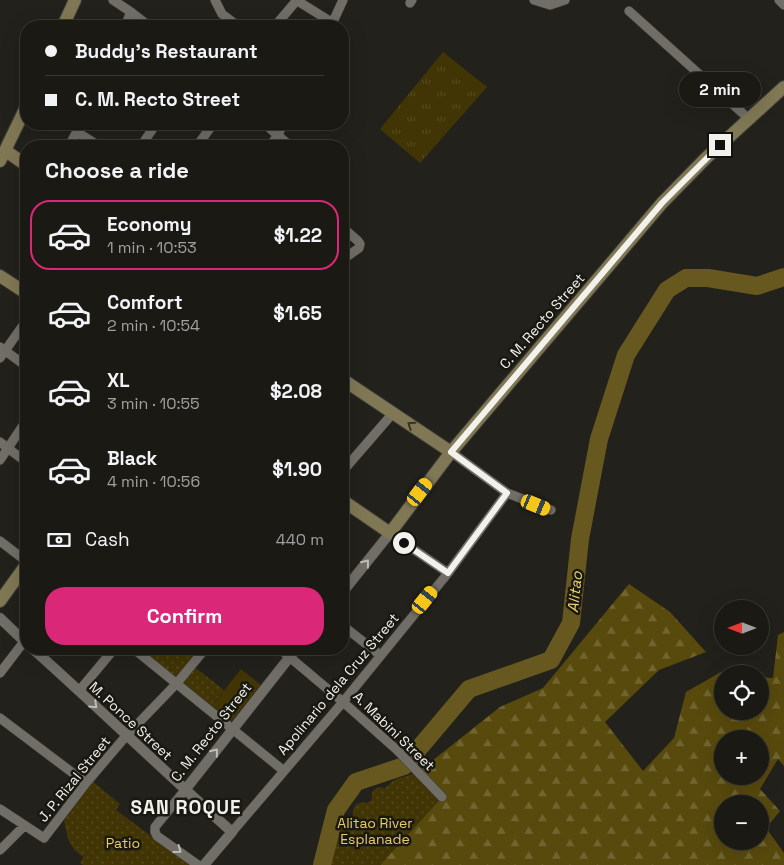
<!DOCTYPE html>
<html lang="en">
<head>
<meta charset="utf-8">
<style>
  body { margin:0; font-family:"Space Grotesk",sans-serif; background:#272622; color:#f1f3f6; height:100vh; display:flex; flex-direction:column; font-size:19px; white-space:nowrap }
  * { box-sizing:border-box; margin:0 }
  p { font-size:16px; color:#9fa0a0 }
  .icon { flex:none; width:28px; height:28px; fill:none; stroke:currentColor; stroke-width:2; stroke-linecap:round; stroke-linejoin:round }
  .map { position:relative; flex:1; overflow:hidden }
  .sheet { position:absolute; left:20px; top:140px; width:329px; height:515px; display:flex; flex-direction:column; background:#1a1914; border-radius:20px; box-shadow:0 5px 20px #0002,0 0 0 1px #383834 }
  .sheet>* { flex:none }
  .top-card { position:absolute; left:20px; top:20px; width:329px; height:110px; border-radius:20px; box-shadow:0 5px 20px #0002,0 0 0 1px #383834; display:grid; align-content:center; height:110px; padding:0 25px; background:#1a1914 }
  .needle { width:32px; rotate:270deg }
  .controls { position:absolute; left:714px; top:600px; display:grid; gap:10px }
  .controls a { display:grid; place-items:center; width:55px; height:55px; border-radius:50%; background:#1a1914; box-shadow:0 5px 20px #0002,0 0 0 1px #383834; font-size:25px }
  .end { position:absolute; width:22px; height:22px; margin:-11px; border:6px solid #f2f1ec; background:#111; box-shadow:0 0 0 2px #111 }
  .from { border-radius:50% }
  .bubble { position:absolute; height:35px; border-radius:18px; background:#1a1914; box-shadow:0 5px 20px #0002,0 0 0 1px #383834; font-size:16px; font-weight:700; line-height:35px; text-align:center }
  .car { position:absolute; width:15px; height:30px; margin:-15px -8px; border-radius:6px; box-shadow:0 0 4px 1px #0007; background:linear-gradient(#f5c518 24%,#345 0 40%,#f5c518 0 76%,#345 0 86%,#f5c518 0) }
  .top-card b { display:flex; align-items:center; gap:18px; height:48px; font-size:19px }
  .top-card b+b { border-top:1px solid #383834 }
  .top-card i { width:12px; height:12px; background:#f1f3f6 }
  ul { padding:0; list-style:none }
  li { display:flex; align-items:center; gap:15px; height:70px; margin:0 10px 8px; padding:0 15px; border:2px solid transparent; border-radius:20px }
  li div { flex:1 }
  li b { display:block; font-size:19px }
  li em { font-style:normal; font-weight:700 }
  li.selected { border-color:#db2777 }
  li>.icon { width:45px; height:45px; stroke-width:1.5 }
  h2 { padding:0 25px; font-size:22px; line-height:60px }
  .pay { display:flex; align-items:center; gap:12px; height:55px; padding:0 25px; font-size:19px }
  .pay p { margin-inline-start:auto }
  .action { display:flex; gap:10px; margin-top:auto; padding:10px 25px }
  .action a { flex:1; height:58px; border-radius:20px; background:#db2777; color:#fff; font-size:20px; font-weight:700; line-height:58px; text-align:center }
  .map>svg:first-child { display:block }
</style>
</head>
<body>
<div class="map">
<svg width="784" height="865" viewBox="0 0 784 865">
  <defs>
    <pattern id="grass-tufts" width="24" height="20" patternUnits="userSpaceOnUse" patternTransform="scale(1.25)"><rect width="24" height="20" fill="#413505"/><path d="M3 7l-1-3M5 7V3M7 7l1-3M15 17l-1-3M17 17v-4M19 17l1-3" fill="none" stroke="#54491d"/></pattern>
    <pattern id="forest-firs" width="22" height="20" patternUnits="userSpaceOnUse" patternTransform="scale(1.25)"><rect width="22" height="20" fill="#584a0d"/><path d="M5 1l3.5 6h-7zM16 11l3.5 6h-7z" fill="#706530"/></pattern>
    <pattern id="park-dots" width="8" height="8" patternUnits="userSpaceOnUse" patternTransform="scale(1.25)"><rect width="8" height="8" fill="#413505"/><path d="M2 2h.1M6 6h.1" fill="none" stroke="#54491d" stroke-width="1.8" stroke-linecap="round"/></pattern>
  </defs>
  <rect width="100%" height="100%" fill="#23211b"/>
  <path fill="url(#grass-tufts)" d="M443 52 487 87 420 163 380 129Z"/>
  <path fill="url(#forest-firs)" fill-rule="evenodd" d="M629 584 670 612 706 652 659 670 605 722 643 771 674 738 686 692 721 672 737 674H722V711H760V677L773 678 778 635 784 632V766L778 759 760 789 780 811 766 828 784 853V865H380L442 797 418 772 500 707 543 688ZM722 739H760V776H722ZM722 804H760V841H722Z"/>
  <path fill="url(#park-dots)" d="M134 649H205L192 665 224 690 209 709Z
    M418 772 442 797 380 865H322L327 845 337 831C336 822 342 817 351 819L353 815C352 806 358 801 367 803L372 800C370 791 376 785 385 788L394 780Z
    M92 781 120 804 116 810 190 865H83L80 863 83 857C68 846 68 839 64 821Z"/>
  <path fill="#413505" d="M241 669 261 685 230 723 211 707Z"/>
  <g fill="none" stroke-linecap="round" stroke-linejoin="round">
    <path stroke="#67581f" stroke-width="18" d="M322 865 336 810 356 782 404 766 469 689 551 660 571 623 580 539 599 439 626 355 667 290 686 278H708L757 286 784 277"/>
    <g stroke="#3f3e39" stroke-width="10">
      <path id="minor" d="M113 0 131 12 149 26
        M215 0 222 14 238 26
        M296 0 333 23
        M534 0 550 5 565 0
        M779 0 784 5
        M410 3 412 0
        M629 11 749 119
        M125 26 131 12
        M275 26 297 0
        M331 26 343 0
        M265 124 290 146
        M77 132 99 146
        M69 146 81 124
        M141 146 156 124
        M197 146 213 124
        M270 146 278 135 283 124
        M342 227 358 241 360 244 359 248 342 260
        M0 347 26 366
        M0 358 26 321
        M0 442 26 462
        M451 452 507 493 551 510
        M0 460 26 421
        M342 472 393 413
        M390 533 448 573
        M0 541 26 561
        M342 625 380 655
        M134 649 284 771
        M280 649 343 702 397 750 442 797
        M0 673 26 639
        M79 691 114 649
        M0 718 86 783
        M185 790 155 827V832L157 836 198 865
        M0 809 44 838 86 783 126 736 177 683 205 649
        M232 832 343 702 448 573 507 493
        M0 850 24 826"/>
    </g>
    <g stroke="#3f3e39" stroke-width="11">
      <path id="tertiary" d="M342 593 390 533
        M0 618 26 643
        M33 649C100 709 165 772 232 832L204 865
        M185 790 296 649"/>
    </g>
    <g stroke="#3f3e39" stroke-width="14">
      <path id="secondary" d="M63 26 75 0
        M6 151 26 165
        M0 161 26 107
        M0 276 26 293
        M342 379 451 452
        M342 500 390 533 451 452 662 203 706 158 784 87
        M0 601 26 565"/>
    </g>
    <use href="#minor" stroke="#706e67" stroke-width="9"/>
    <use href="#tertiary" stroke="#706e67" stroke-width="10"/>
    <use href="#secondary" stroke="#807754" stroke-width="12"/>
  </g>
  <defs><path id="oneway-chevron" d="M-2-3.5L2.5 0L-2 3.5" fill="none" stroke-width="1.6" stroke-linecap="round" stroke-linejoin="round" transform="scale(1.25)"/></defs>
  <use stroke="#383425" href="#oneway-chevron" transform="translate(411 425) rotate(-146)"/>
  <g stroke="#bebdb7">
    <use href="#oneway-chevron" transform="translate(366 563) rotate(-52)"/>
    <use href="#oneway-chevron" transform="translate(94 705) rotate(44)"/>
    <use href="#oneway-chevron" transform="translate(215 752) rotate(-51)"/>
    <use href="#oneway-chevron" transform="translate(178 850) rotate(36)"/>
  </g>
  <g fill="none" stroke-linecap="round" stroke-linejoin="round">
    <path stroke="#f2f1ec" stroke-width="6" d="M404 543 448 573 507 493 451 452 662 203 720 145"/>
  </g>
  <g text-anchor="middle" stroke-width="5" stroke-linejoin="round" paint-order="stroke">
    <g font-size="14" fill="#f2f1ec" stroke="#191811">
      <text transform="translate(542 321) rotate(-49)" y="5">C. M. Recto Street</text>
      <text transform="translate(338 684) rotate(-50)" y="5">Apolinario dela Cruz Street</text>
      <text transform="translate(131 721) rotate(43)" y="5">M. Ponce Street</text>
      <text transform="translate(394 731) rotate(44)" y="5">A. Mabini Street</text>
      <text transform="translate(211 732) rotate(-52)" y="5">C. M. Recto Street</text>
      <text transform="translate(74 779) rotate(-51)" y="5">J. P. Rizal Street</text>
    </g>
    <g font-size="14" fill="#e8cc65" stroke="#191811">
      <text x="375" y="828">Alitao River<tspan x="375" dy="16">Esplanade</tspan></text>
      <text x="123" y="848">Patio</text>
    </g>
    <g font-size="15" font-style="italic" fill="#f0d56e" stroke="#191811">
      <text transform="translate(575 592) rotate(-84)" y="5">Alitao</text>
    </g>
    <g font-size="19" font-weight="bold" letter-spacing="1" fill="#f2f1ec" stroke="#191811">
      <text x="186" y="814">SAN ROQUE</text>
    </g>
  </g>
</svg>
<div class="controls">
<a><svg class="needle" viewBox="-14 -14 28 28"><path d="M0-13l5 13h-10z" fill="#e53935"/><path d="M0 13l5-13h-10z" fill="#9fa0a0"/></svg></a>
<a><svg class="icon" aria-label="locate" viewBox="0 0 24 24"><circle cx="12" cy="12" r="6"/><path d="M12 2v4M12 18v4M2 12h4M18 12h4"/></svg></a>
<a>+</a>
<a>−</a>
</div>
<i class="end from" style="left:404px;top:543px"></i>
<i class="end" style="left:720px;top:145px"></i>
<div class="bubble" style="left:679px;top:72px;width:82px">2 min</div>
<i class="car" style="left:420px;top:492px;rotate:37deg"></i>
<i class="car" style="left:536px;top:505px;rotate:112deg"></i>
<i class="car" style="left:425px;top:600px;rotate:39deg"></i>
<div class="top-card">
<b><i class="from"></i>Buddy's Restaurant</b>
<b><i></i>C. M. Recto Street</b>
</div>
<section class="sheet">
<h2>Choose a ride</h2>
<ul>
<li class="selected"><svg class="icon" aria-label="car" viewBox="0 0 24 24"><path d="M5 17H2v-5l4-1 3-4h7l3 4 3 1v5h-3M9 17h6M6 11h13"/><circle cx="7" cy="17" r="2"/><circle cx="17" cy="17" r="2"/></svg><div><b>Economy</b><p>1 min · 10:53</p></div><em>$1.22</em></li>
<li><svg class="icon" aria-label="car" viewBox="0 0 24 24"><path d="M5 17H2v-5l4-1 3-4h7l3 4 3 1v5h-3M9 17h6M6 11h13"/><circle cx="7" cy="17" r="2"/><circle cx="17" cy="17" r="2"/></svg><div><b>Comfort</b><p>2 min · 10:54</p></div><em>$1.65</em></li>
<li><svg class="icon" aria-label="car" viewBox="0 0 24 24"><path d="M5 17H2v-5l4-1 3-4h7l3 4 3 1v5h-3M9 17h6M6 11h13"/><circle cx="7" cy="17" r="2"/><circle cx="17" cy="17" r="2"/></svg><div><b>XL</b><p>3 min · 10:55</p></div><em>$2.08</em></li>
<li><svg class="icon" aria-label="car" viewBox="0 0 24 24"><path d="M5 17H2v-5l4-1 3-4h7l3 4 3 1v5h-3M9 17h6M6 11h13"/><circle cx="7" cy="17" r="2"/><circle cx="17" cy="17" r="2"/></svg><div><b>Black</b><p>4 min · 10:56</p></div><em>$1.90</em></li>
</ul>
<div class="pay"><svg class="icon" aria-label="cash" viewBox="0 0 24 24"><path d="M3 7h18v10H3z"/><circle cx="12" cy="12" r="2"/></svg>Cash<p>440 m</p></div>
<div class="action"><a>Confirm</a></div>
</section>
</div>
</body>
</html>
